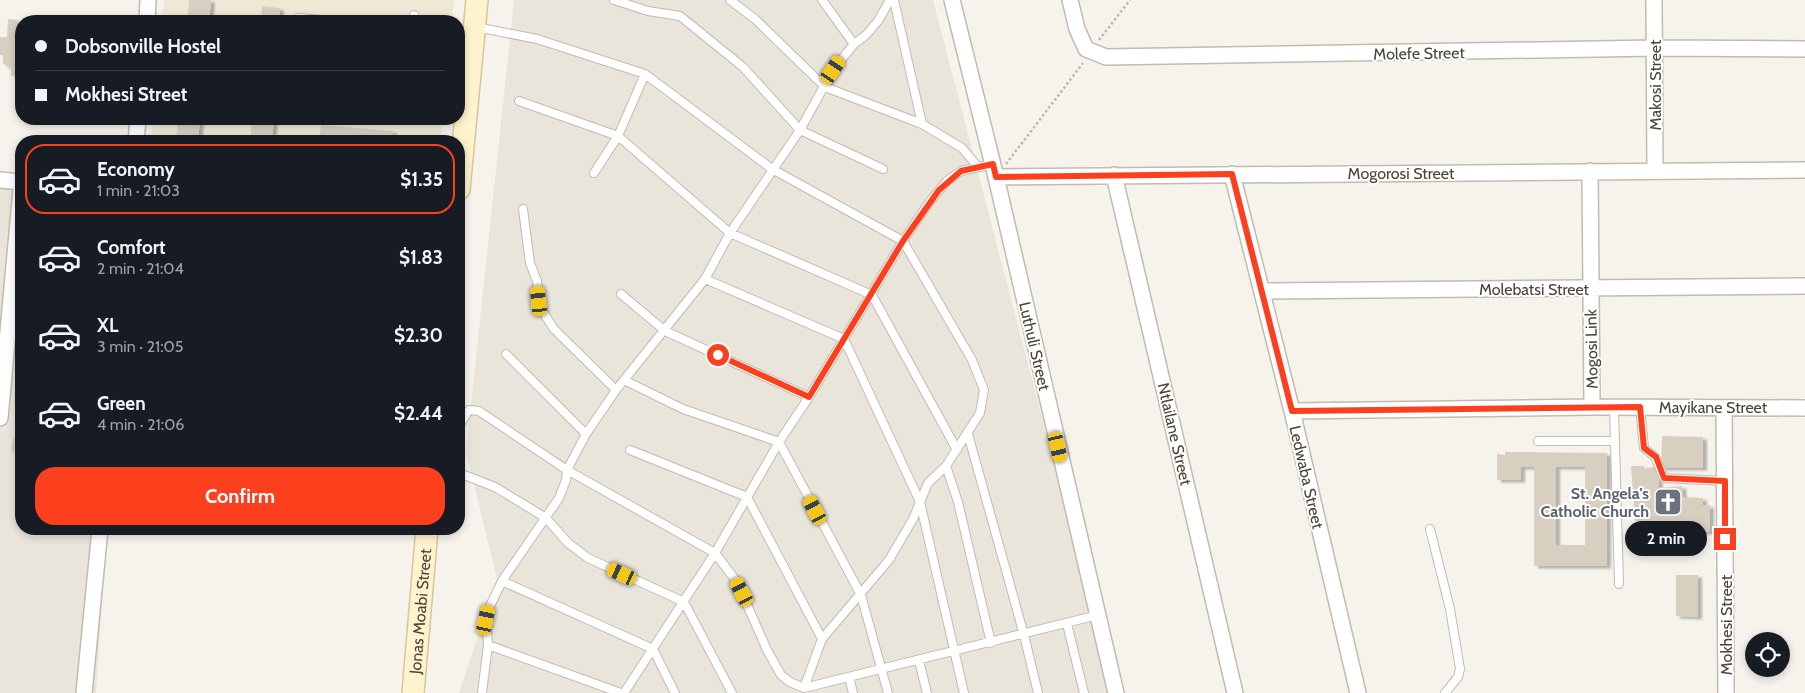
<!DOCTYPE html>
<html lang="en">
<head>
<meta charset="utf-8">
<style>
  body { margin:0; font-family:Cabin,sans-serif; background:#20242c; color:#f1f3f6; height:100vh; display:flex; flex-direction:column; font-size:19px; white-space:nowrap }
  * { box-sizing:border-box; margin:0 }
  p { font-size:16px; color:#9ea1a6 }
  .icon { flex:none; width:28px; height:28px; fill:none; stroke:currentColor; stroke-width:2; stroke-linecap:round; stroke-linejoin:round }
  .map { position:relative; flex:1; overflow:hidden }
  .drawer { position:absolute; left:15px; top:135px; width:450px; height:400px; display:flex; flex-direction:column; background:#171b24; border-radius:20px; box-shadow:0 2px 8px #0003 }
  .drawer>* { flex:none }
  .top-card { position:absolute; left:15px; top:15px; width:450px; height:110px; border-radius:20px; box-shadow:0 2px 8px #0003; display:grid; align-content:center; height:110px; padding:0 20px; background:#171b24 }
  .buttons { position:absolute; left:1745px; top:632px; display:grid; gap:10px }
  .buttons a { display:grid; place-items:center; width:45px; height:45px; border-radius:50%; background:#171b24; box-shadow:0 2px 8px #0003; font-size:25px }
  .end { position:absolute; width:22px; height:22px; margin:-11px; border:6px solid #fc3f1d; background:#fff; box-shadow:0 0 0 2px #fff }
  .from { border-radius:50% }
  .bubble { position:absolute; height:35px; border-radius:18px; background:#171b24; box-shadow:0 2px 8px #0003; font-size:16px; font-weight:700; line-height:35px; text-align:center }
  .car { position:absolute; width:15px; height:30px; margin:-15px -8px; border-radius:6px; box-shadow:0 0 4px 1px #0007; background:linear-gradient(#f5c518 24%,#345 0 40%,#f5c518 0 76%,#345 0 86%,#f5c518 0) }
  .top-card b { display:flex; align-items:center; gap:18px; height:48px; font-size:19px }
  .top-card b+b { border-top:1px solid #363941 }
  .top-card i { width:12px; height:12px; background:#f1f3f6 }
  ul { padding:9px 0 0; list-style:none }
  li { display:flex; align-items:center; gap:15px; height:70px; margin:0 10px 8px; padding:0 10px; border:2px solid transparent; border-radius:20px }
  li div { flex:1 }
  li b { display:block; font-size:19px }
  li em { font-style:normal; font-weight:700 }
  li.active { border-color:#fc3f1d }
  li>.icon { width:45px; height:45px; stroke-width:1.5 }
  .action { display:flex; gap:10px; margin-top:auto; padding:10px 20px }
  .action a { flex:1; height:58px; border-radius:20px; background:#fc3f1d; color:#fff; font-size:20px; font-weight:700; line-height:58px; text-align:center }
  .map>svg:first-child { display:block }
</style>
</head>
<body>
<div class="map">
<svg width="1805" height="693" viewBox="0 0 1805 693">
  <defs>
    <filter id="shadow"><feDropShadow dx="4" dy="2.5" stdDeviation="1" flood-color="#0004"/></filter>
  </defs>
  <rect width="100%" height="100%" fill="#f6f3ec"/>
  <path fill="#eae5da" d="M514 0H933L1114 693H459L497 579 466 452Z
    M0 174 21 176V529H107L96 693H0Z"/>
  <path fill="#efe8d6" d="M164 0H454L452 21H162Z
    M153 119H443L440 141H151Z"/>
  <path fill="#d8cfc1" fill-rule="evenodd" filter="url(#shadow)" d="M189 0H211L209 21H187Z
    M262 6 280 8 279 21H261Z
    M8 19 17 20 16 29H21V67H18V76H11V68L3 64V55H0V37H7Z
    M178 119H200L198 141H176Z
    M252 119H274L272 141H250Z
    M321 125 393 131 392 141H319Z
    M20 409H21V434L17 433Z
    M1662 436 1703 437V468H1661Z
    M13 438 21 439V453L11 452Z
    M1505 452 1607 453V566H1534V467H1521V480H1497V454L1505 455ZM1556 467H1585V545H1556Z
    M1631 466H1644V469L1658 466 1659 488 1682 486 1683 497 1703 498V506L1710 505V532H1696L1695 523H1683L1682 532 1672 535 1662 532 1661 522 1635 521Z
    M1676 575H1698V617L1676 616Z"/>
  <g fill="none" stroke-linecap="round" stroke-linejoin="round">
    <g stroke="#c2bbae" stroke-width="10">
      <path id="lane" d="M614 0 648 11 680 16 743 67 800 130 883 169
        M730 0 755 19 825 87 922 124 962 148 978 167
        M822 0 854 44
        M894 0 922 124
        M298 18 336 21
        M413 21 414 15
        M476 27 537 39 645 74 772 169 903 241 972 360 984 390 980 413 946 466 928 483 913 519 889 560 822 639 804 688
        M519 101 618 136 730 233 872 295 957 450
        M594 173 618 136 645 74
        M523 209 530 263 537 281 539 301 546 317 554 329 616 390
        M705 279 844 339 920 502 964 693
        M621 294 665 331 809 397
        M506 354 586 434
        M624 380 683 409 779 442 861 595 888 693
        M1640 407 1644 448 1655 457 1664 478 1725 481
        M1614 408 1619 584
        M459 426 469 410 479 411 567 470 715 553 737 582 767 650 781 675 790 682 804 688 1098 615
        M968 434 1024 635 1038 693
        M1538 441H1614
        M630 450 747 497 822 639
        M946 466 958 502 991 643
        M459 473 495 487 546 518 568 543 588 558 684 602 732 693
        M1430 529 1450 609 1460 669 1458 677 1445 693
        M502 581 653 649 675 693
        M1067 624 1084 693
        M488 645 621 693
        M919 661 927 693
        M849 677 853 693
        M482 693 488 645 486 619 489 608 502 581 559 498 566 480 567 470 586 434 616 390 705 279 730 233 800 130 833 70 854 44 866 35 878 21 890 0
        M624 693 715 553 779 442 809 397 903 241 931 200 947 181 961 171 993 164"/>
    </g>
    <g stroke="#c2bbae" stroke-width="18">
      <path id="street" d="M952 0 996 177 1116 693
        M1070 0 1077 29 1086 49 1106 57 1655 48 1805 49
        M1654 0 1655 171
        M147 21 148 0
        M136 141 138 119
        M1590 171 1592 407
        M1232 174 1292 411 1358 693
        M1114 175 1235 693
        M996 177 1805 170
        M0 180 21 182
        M1262 291 1805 286
        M1724 408 1726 693
        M1292 411 1592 407 1805 408
        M0 418 21 190
        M84 693 100 529"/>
    </g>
    <g stroke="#d6c79b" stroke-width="24">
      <g id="secondary">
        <path d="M459 189 477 0"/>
        <path id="s1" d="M413 693 427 529"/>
      </g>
    </g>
    <path stroke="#c4b79f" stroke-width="2.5" stroke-dasharray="2.5 2.5" stroke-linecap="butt" d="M1099 40 1130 0
      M1006 164 1083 63"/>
    <use href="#lane" stroke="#fff" stroke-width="8"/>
    <use href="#street" stroke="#fff" stroke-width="15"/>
    <use href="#secondary" stroke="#fff3cd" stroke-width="21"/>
  </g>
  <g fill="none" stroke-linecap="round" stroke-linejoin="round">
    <path stroke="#fc3f1d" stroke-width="6" d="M718 355 809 397 903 241 939 190 961 171 993 164 996 177 1232 174 1292 411 1640 407 1644 448 1656 457 1664 478 1725 481V539"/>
  </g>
  <defs>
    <g id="church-square" transform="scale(1.4375)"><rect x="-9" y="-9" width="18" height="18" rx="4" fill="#6b7280" stroke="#fff"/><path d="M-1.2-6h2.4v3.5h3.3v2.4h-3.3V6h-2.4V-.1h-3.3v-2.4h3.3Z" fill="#fff"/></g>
  </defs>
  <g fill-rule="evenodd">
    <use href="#church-square" x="1668" y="502"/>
  </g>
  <g text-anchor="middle" stroke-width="4" stroke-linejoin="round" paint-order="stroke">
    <g font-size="16" fill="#4b4439" stroke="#fff">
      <text transform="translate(1419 53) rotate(-1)" y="6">Molefe Street</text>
      <text transform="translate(1655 85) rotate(-90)" y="6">Makosi Street</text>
      <text x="1401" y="179">Mogorosi Street</text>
      <text x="1534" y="295">Molebatsi Street</text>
      <text transform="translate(1035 346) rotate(77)" y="6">Luthuli Street</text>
      <text transform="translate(1591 349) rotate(-91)" y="6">Mogosi Link</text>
      <text x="1713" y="413">Mayikane Street</text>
      <text transform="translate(1175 434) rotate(77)" y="6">Ntlailane Street</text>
      <text transform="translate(1307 477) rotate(77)" y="6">Ledwaba Street</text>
      <text dy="6" stroke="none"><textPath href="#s1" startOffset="82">Jonas Moabi Street</textPath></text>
      <text transform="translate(1726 625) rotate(-90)" y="6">Mokhesi Street</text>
    </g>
    <g font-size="16" font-weight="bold" fill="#5b616d" stroke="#fff" text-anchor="end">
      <text x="1649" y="499">St. Angela's<tspan x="1649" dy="18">Catholic Church</tspan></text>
    </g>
  </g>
</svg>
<div class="buttons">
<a><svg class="icon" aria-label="locate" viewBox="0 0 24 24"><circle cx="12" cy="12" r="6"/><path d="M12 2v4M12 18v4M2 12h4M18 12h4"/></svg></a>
</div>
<i class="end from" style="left:718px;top:355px"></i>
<i class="end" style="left:1725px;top:539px"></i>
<div class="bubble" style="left:1625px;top:521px;width:82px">2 min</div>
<i class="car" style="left:833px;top:70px;rotate:34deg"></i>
<i class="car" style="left:539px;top:301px;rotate:354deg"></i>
<i class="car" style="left:1058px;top:447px;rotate:167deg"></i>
<i class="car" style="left:815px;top:510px;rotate:332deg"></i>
<i class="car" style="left:622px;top:574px;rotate:295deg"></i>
<i class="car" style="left:742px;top:592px;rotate:332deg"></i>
<i class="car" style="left:486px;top:620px;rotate:12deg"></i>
<div class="top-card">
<b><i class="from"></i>Dobsonville Hostel</b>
<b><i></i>Mokhesi Street</b>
</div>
<section class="drawer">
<ul>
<li class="active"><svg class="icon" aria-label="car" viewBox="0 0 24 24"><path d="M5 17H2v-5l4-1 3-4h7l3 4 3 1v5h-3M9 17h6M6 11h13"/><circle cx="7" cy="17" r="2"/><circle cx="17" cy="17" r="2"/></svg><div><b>Economy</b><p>1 min · 21:03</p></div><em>$1.35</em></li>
<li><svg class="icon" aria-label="car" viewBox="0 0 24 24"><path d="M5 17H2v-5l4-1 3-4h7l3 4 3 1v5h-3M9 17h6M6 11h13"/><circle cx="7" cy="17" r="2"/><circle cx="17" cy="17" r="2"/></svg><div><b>Comfort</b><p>2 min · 21:04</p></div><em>$1.83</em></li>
<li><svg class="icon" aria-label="car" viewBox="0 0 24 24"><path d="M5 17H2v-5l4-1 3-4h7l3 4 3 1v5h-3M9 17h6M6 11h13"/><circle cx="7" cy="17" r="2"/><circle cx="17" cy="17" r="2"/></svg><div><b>XL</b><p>3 min · 21:05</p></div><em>$2.30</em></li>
<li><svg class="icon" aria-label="car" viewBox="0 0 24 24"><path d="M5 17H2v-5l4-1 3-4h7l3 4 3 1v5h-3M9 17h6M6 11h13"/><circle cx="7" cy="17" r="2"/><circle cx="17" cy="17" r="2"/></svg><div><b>Green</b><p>4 min · 21:06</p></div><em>$2.44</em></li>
</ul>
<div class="action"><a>Confirm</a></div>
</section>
</div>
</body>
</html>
